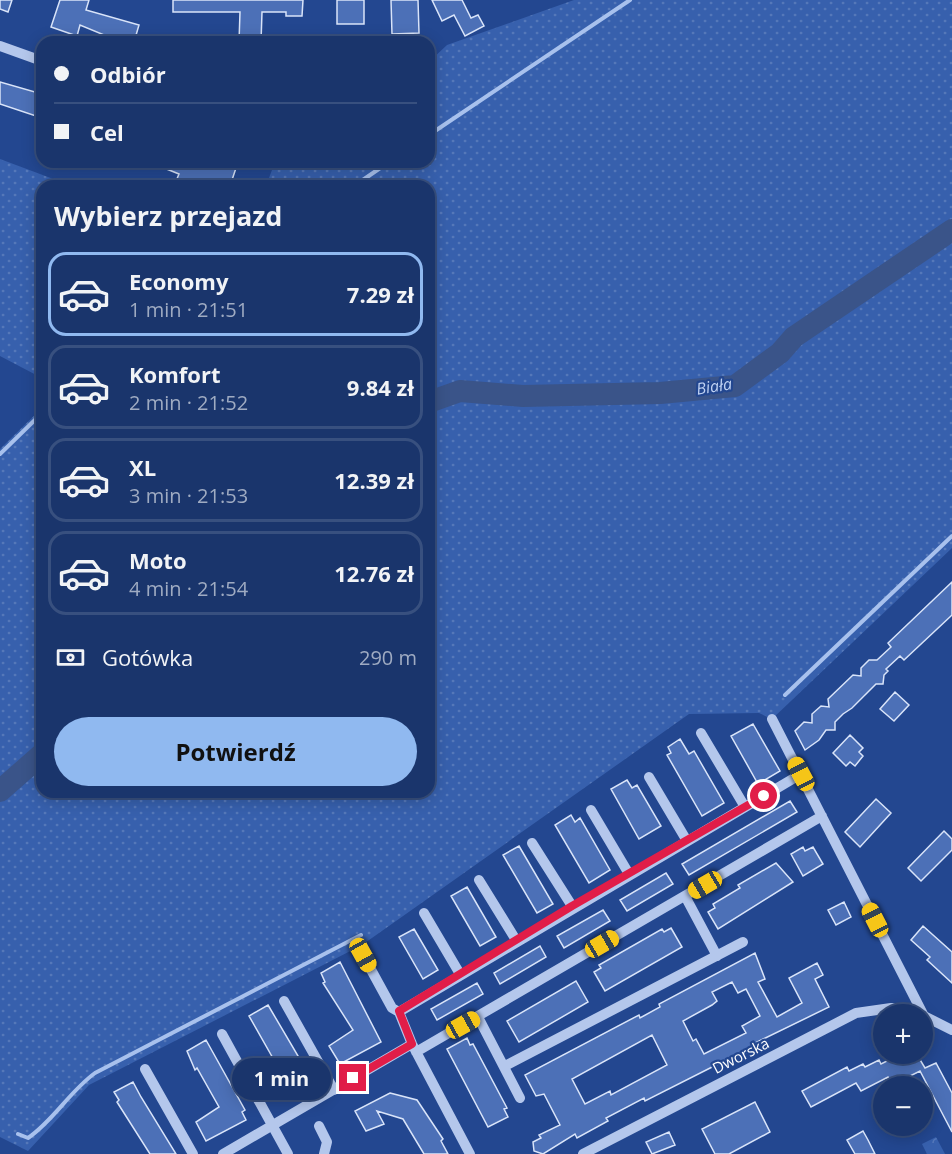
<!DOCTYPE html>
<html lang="pl">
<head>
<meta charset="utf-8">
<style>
  body { margin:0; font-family:"Open Sans",sans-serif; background:#233d72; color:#f1f3f6; height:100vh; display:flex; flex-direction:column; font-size:22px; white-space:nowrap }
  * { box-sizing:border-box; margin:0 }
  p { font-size:20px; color:#9fabc2 }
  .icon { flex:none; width:33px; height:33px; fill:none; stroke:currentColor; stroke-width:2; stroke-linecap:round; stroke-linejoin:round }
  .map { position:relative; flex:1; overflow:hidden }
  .side { position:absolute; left:36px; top:180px; width:399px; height:618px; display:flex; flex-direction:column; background:#1a356c; border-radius:18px; box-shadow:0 3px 15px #0003,0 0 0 2px #38507f }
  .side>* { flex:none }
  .hud { position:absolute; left:36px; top:36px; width:399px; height:132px; border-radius:18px; box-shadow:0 3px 15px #0003,0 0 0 2px #38507f; display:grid; align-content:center; height:132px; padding:0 18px; background:#1a356c }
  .controls { position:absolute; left:873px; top:1004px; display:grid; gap:12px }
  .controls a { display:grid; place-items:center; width:60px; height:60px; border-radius:50%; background:#1a356c; box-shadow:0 3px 15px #0003,0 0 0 2px #38507f; font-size:30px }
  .end { position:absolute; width:27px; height:27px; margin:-14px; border:8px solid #e11d48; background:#fff; box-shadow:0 0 0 3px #fff }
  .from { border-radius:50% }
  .bubble { position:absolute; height:42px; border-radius:21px; background:#1a356c; box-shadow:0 3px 15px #0003,0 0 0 2px #38507f; font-size:20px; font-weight:700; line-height:42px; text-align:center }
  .car { position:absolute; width:18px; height:36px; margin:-18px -9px; border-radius:8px; box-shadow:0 0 4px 2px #0007; background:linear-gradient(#f5c518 24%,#345 0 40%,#f5c518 0 76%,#345 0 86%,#f5c518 0) }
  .hud b { display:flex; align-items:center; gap:21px; height:57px; font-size:22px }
  .hud b+b { border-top:2px solid #38507f }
  .hud i { width:15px; height:15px; background:#f1f3f6 }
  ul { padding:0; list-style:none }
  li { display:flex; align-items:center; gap:18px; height:84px; margin:0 12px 9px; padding:0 6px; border:3px solid #38507f; border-radius:18px }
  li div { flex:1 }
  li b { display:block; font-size:22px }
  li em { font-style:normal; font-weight:700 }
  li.on { border-color:#90b9f0 }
  li>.icon { width:54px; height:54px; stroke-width:1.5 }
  h2 { padding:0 18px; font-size:27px; line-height:72px }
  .pay { display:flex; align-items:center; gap:15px; height:66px; padding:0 18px; font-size:22px }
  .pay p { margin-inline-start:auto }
  .cta { display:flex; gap:12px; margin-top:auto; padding:12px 18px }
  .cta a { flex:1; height:69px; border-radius:36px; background:#90b9f0; color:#111; font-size:24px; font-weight:700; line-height:69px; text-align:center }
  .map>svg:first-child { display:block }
</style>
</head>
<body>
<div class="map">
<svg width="952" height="1154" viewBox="0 0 952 1154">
  <defs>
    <pattern id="grass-dots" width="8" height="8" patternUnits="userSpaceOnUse" patternTransform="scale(1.5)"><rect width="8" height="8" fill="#3760ad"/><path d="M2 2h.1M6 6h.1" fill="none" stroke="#5578b9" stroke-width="1.8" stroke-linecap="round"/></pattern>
    <pattern id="park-crowns" width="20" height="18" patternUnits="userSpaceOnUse" patternTransform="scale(1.5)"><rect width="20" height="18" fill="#3760ad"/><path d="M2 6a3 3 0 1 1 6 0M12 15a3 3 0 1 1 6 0" fill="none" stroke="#5578b9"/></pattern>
  </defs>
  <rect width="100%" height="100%" fill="#234790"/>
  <path fill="url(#grass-dots)" d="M574 0H952V548L772 719 759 713 689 714 362 945 89 1085 28 1151 0 1137V449L42 408V792H429V186H266L275 162 304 166 308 162H429V62L447 45Z
    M0 159 72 186H42V378L0 356Z"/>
  <path fill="url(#park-crowns)" d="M936 1137 945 1154H927L922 1144Z"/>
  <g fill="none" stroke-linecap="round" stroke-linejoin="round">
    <path stroke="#a8c1ed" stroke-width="4" d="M429 135 630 0
      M354 186 389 162
      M0 454 42 413
      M785 695 952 536
      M18 1134 28 1138C54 1120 69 1092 95 1073L361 935"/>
    <path stroke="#3a5489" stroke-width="22" d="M429 402 460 391 523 396 660 393 735 386 780 353 794 337 952 230
      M0 791 42 754"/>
  </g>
  <path fill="#4c70b7" stroke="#d9e4f9" stroke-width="1.5" fill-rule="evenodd" d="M0 0H12L8 12 0 9Z
    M60 0H89L86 10 139 25 134 42H121L80 25 77 36 51 27Z
    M173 0H303L302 16H286V12H262L261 42H239L240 12H173Z
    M337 0H364V24H337Z
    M391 0H418L419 33 392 34Z
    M432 0H462L471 18 478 15 484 26 465 36 454 15 442 21Z
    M0 82 42 94 39 117 0 104Z
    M149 162H238L230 186H212L200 182 199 186H174L179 174Z
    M952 582V615L904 660 900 656 886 669 888 671 884 675 883 684H876L852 708 843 714 835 722V730H826L819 740 805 750 795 731 804 722 812 723V714L821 706 829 707 828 699 853 675 861 676V668L869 660H877L891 647 888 643Z
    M895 692 909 705 894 721 880 709Z
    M753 724 780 771 758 784 731 736Z
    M850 735 863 748 859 752 863 756 855 766 850 762 846 766 833 753Z
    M680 739 689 754 694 751 724 803 702 816 667 755 671 753 668 747Z
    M627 780 632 788 637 785 661 826 639 839 611 789Z
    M876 799 891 813 860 847 845 832Z
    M790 801 797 812 689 875 682 864Z
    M571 815 575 822 580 818 610 870 589 883 555 825Z
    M944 831 952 839V850L921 881 908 868Z
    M519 846 553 904 537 913 503 855Z
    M803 847 805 851 813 847 823 864 803 876 791 854Z
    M776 863 793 882 718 929 708 912 715 908 713 904 740 888 738 885Z
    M666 873 673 884 627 911 620 900Z
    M467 887 496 937 480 946 451 896Z
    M844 902 851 917 836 925 828 910Z
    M603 910 610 921 564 948 557 936Z
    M923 926 952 952V983L927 960 930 957 911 940Z
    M671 928 682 947 605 991 594 972 601 968 599 965 662 929 664 932Z
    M414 929 438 970 423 979 399 937Z
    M540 946 546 957 500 984 494 973Z
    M755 953 765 979 758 982 777 1017 802 1003 789 978 817 963 823 975 815 979 829 1007 757 1042 759 1046 742 1055 741 1053 724 1061 645 1101 644 1098 606 1118 608 1121 577 1138 575 1134 543 1154 534 1151 533 1142 541 1138 539 1135 560 1125 544 1094 536 1096 525 1075 639 1015 640 1018 660 1007 659 1004ZM732 982 738 993 746 989 760 1016 742 1026 746 1033 704 1054 696 1039 693 1041 683 1021 712 1005 717 1001 712 992ZM652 1035 667 1065 611 1095 610 1091 585 1104 572 1079Z
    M340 962 381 1042 340 1064 329 1046 353 1030 323 983 325 982 321 973Z
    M576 981 588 1002 519 1042 507 1021Z
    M477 983 483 994 437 1020 431 1009Z
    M268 1005 311 1078 291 1090 249 1016Z
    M467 1038 470 1045 473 1044 507 1108 504 1109 508 1117 488 1127 447 1049Z
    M206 1040 245 1110 242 1112 246 1120 206 1141 196 1122 219 1107 197 1068 195 1070 187 1051Z
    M911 1053H916L925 1068 936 1063 952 1093V1132L920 1071 892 1085 888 1077 861 1091 856 1083 811 1107 802 1091 847 1067 849 1071 863 1064 865 1067 879 1060 881 1064 899 1055 901 1058Z
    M133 1082 141 1097 176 1154H150L117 1102 119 1100 114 1092Z
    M390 1093 417 1100 443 1139 441 1141 448 1154H424L403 1119 377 1111 384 1124 366 1131 355 1111Z
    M755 1102 770 1132 729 1154H715L702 1129Z
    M863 1131 868 1140 875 1154H855L847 1140Z
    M669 1132 675 1145 652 1154 646 1142Z"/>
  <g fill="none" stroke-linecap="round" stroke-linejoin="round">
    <path stroke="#b4c7ec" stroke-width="10" d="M0 46 42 61
      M772 719 924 1016
      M701 733 745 807
      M649 777 687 841
      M591 810 629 874
      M532 843 572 906
      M479 880 516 940
      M685 896 717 956
      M424 913 460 974
      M363 955 392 1008 399 1012 412 1044 470 1154
      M284 1001 334 1090
      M399 1012 801 774
      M922 1015 952 1030
      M478 1017 520 1098
      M222 1034 288 1154
      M416 1052 822 816
      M505 1066 743 942
      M145 1069 193 1154
      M319 1126 327 1142 324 1154
      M223 1154 412 1044
      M583 1154 856 1013 891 1008 918 1014"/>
  </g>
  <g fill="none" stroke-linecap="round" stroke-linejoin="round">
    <path stroke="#e11d48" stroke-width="8" d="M353 1078 412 1044 399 1011 572 906 764 796"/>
  </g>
  <g text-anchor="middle" stroke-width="4.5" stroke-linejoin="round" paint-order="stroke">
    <g font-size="15" fill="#fff" stroke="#234790">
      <text transform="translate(741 1056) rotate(-27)" y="5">Dworska</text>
    </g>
    <g font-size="16" font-style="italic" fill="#c0d2f3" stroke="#234790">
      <text transform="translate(714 386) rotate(-9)" y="6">Biała</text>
    </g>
  </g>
</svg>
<div class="controls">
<a>+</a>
<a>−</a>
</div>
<i class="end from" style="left:764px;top:796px"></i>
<i class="end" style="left:353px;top:1078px"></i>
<div class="bubble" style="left:232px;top:1058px;width:99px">1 min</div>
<i class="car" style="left:801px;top:774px;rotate:332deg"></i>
<i class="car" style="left:705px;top:885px;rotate:240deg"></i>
<i class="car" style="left:875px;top:920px;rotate:333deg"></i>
<i class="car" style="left:602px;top:944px;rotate:60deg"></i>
<i class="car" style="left:363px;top:955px;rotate:151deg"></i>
<i class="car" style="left:463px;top:1025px;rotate:61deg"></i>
<div class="hud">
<b><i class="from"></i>Odbiór</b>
<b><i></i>Cel</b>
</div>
<section class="side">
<h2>Wybierz przejazd</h2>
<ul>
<li class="on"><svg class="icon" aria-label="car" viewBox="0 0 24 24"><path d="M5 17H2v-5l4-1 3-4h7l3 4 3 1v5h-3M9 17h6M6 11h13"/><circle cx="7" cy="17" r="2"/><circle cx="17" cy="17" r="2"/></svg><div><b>Economy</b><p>1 min · 21:51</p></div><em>7.29 zł</em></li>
<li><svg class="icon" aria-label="car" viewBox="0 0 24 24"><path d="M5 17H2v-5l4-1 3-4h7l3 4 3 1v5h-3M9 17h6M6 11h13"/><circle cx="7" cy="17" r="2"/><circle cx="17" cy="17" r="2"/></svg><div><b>Komfort</b><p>2 min · 21:52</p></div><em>9.84 zł</em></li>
<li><svg class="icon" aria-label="car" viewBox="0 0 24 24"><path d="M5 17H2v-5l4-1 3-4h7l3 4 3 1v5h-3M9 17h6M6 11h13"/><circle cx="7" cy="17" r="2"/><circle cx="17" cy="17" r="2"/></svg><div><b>XL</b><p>3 min · 21:53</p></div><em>12.39 zł</em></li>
<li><svg class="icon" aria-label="car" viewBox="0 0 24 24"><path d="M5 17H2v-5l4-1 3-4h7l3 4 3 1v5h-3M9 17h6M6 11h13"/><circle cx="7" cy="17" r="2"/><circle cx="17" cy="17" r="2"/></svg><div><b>Moto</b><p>4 min · 21:54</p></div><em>12.76 zł</em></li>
</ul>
<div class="pay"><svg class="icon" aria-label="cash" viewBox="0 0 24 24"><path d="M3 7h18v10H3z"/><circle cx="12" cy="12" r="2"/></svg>Gotówka<p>290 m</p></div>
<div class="cta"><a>Potwierdź</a></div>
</section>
</div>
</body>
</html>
